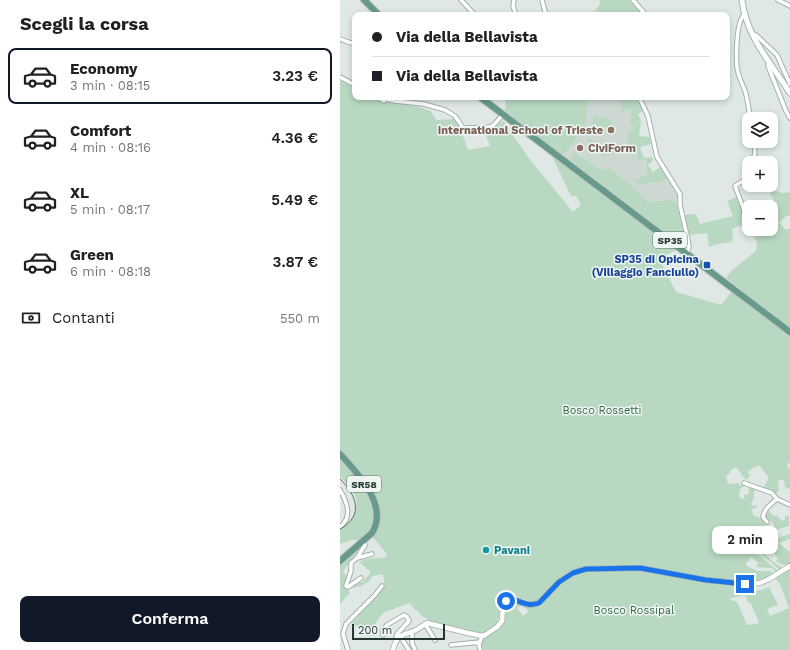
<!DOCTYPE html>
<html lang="it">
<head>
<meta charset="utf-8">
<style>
  body { margin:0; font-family:"Work Sans",sans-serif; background:#f6f6f6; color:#202124; height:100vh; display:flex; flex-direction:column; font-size:15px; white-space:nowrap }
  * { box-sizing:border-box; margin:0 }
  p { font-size:13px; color:#757577 }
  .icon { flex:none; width:22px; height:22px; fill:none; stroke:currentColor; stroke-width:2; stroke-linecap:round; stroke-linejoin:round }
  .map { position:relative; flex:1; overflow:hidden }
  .panel { display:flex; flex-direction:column; background:#fff; width:340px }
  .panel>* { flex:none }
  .guide { position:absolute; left:12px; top:12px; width:378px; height:88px; border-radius:8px; box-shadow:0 2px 6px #0003; display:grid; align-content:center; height:88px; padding:0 20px; background:#fff }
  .tools { position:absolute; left:402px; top:112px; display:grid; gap:8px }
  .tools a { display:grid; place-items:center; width:36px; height:36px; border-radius:8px; background:#fff; box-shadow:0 2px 6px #0003; font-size:20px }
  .scale { position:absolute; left:12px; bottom:10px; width:93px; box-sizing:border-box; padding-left:4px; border:2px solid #223730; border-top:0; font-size:11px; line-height:14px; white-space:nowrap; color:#223730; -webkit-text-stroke:3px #eff6f2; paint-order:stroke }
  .end { position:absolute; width:18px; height:18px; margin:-9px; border:5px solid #1a73e8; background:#fff; box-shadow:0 0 0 2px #fff }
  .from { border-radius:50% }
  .bubble { position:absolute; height:28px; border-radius:8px; background:#fff; box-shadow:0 2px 6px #0003; font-size:13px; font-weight:600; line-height:28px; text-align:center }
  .guide b { display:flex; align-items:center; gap:14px; height:38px; font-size:15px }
  .guide b+b { border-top:1px solid #e0e0e0 }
  .guide i { width:10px; height:10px; background:#202124 }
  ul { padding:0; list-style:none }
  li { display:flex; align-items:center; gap:12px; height:56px; margin:0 8px 6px; padding:0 12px; border:2px solid transparent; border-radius:8px }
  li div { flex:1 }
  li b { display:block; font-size:15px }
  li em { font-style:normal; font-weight:600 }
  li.active { border-color:#111827 }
  li>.icon { width:36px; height:36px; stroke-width:1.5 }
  h2 { padding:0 20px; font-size:18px; line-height:48px }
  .pay { display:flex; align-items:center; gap:10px; height:44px; padding:0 20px; font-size:15px }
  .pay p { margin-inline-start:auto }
  .cta { display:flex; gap:8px; margin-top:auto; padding:8px 20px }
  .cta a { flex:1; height:46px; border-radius:8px; background:#111827; color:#fff; font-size:16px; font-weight:600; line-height:46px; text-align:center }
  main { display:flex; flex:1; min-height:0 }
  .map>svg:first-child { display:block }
</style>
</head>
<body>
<main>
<section class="panel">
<h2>Scegli la corsa</h2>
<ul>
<li class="active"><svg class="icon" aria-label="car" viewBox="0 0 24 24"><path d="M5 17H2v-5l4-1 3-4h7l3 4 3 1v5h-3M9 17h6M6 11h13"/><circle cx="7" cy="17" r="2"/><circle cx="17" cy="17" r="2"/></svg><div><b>Economy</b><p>3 min · 08:15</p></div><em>3.23 €</em></li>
<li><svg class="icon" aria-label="car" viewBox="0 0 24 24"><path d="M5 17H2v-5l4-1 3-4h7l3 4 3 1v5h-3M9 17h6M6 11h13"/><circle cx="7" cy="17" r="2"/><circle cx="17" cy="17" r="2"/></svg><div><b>Comfort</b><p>4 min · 08:16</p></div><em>4.36 €</em></li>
<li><svg class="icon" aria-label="car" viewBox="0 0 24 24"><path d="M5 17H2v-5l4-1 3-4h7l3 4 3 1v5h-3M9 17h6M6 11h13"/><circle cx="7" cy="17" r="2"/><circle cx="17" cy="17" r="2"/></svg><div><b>XL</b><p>5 min · 08:17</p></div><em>5.49 €</em></li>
<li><svg class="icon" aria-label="car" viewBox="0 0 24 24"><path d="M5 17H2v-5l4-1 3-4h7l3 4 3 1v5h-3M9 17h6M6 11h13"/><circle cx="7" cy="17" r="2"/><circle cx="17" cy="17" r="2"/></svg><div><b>Green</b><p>6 min · 08:18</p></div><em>3.87 €</em></li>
</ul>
<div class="pay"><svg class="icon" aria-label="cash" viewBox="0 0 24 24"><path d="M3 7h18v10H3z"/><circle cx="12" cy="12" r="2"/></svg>Contanti<p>550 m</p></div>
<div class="cta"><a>Conferma</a></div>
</section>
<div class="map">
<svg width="450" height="650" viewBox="0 0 450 650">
  <rect width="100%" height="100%" fill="#dfe8e4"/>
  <path fill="#cdd8d3" d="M251 97H280L283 108 281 110 283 112 292 108 296 128 287 147 282 143 264 150 249 139 248 145 264 157 274 153 297 151 304 160 307 176 300 177 302 185 328 180 337 192 338 197 336 201 326 200 308 202 295 188 261 170 234 152 231 156V161L222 155 228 150 239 135 244 134 249 98Z"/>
  <path fill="#b9d8c1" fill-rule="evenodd" d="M259 0H290L303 15H262L257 11 250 15 257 9 261 2Z
    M0 80 15 88V97H33L43 103 47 102 79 107 91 111 96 120 115 119 119 125 128 150 150 146 144 130 153 129 163 121 191 161 233 212 241 205 236 196H231L212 156 337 250 319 258 336 292 381 305 392 291 450 335V463L447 464 450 471V489L445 487 444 480H438L439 490 435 495 432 491 423 488 429 478 419 465 408 471 410 476 406 480 396 467 391 470 390 473 386 476 388 484 398 483 401 486 404 484 405 486 401 488 399 494 400 498 404 499V495L409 494 408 486 417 489 414 491V498L411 503 413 506 417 505 418 506 411 510 414 516C419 517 424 518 424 524L429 530 435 526 430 520H428L425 517 429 511 434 516 436 515 442 521 445 519V516H449V526L435 530 437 538 450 534V539L439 543 447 550 450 551V563C445 567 441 564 436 561L438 558 426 544 421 550C428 558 435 564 445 569L441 571 414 548 416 544 411 539 407 542 411 548 439 572 437 573 432 568 416 567 418 563 411 557 405 565 417 571H431L435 575 411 584 375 580 300 566H252L244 568 219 579 199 600 193 602 187 603 169 596 164 598V595L160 596C161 615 160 631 138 634L93 623 81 615 69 603 43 613 27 634 12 623 45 586 43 574 33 576 28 582 21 586 12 588 20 582 22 583 31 572 19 562C27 557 38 559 47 557L46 553 32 536C48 514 36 499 22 480 15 470 8 460 0 450Z
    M166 97H249L244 134 239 135 228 150 222 155 165 111Z
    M279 97H297L303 111 298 114 301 120 299 136 309 137 311 144 300 147 304 158 312 157 313 160 308 165 313 172 320 167 328 180 300 185 294 180 300 179V177L307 175 305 160H298L297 151 274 153 264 157 248 145 249 138 264 150 282 143 287 146 289 131 296 128 290 124 292 108 283 112 280 110 283 108 279 102Z
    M254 116 272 119 271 128 252 125Z
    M234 152 261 170 269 168 295 188 308 202 326 200 336 201 345 238 346 248 231 161V156Z
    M434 191 442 193 450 192V216H446L439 223 445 229H450V328L386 278 391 271 416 251 417 244 412 230 410 229H431V210L434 200 430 193Z
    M396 197 402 210 401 217 409 220V228L399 226 392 229 393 238 391 242 377 244 369 247 367 233 350 235 344 215 356 214 360 224 393 216 387 201Z
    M0 457 20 481 33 502 35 520 29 534 23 540H12L0 544V530C13 523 22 506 13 492 10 486 5 482 0 477Z
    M20 547C15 556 8 563 3 572L7 576 5 585 10 593 0 604V564Z
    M450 568V650H143L137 637 156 630 168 601 172 600 182 604 177 608 183 616 188 612 185 605 194 606 227 579 245 571 299 569 380 584 413 586 415 591 421 590 429 587 438 605 427 609 430 616 449 608 440 584 435 578ZM405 595 408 603 410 602 419 622 417 624 407 625 397 602 389 599Z"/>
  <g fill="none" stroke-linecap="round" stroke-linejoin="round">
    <g stroke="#a3afaa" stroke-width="5.5">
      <path id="minor" d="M121 0 135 15
        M174 0 173 6 176 15
        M202 0 206 15
        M293 0 306 15
        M438 0 450 6
        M31 15 33 9
        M404 15C396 22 396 56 397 67 398 76 402 83 405 91 408 100 409 110 410 119
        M412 34 416 35 437 55 450 84
        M0 39 11 43 15 42
        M429 62 428 66 446 111 450 118
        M0 77 15 85
        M37 97 44 101 45 99 55 101 84 104 105 110 115 116 123 128C130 127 147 129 152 126 156 123 160 118 163 114
        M299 97 308 116 317 157 340 194V205L348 240 349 247 347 253
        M412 163 415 153 414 141
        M403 217 404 213V210L395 186 409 177
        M404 483 432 493 437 499 450 505
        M0 490C7 502 13 517 0 527
        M427 522 423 517C424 509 431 504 437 499
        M17 558 32 554
        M21 578 8 587 6 586 11 571V563L17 558 25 545 23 542
        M85 624 95 640
        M72 631V643L75 650
        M43 635V630L47 625 64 615 67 617 69 621 57 634 56 638 57 639
        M60 636 69 650
        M111 645 140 642
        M8 650 3 634 6 624 35 595 42 586
        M140 650 139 645 142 636"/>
    </g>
    <g stroke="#a3afaa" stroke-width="6">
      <path id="tertiary" d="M53 650C57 633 63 636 76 630 80 628 83 625 87 623L128 633 142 636 145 635 157 627 162 621 163 607 167 600 172 599 187 605 196 604 202 600 219 582 233 573 243 569 300 568 366 580 409 584 420 583 429 579 450 566"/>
    </g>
    <g stroke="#9fb3ab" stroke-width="7">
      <path id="secondary" d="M402 0C406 36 431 63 450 93"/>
    </g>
    <g stroke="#bdc3c1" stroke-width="8">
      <path id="primary" d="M24 0 39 15
        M140 97 450 332
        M0 454C18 474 49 505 32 533L0 561"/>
    </g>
    <use href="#minor" stroke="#fff" stroke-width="3.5"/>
    <use href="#tertiary" stroke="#fff" stroke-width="4.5"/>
    <use href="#secondary" stroke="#fff" stroke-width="5"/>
    <use href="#primary" stroke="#679a8b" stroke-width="6"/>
    <path stroke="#5c726c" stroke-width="1" d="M0 479C16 494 25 516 0 529"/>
  </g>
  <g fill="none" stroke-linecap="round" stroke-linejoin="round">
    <path stroke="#1a73e8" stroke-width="5" d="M166 601 172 599C182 602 188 607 199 603L219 582 233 573 246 569 300 568 366 580 405 584"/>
  </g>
  <g fill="#8d6e63" stroke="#eff6f2" stroke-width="1.5">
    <circle cx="271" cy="130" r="4"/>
    <circle cx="240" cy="148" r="4"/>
  </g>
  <rect fill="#1a4fb4" stroke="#eff6f2" stroke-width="1.5" x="363" y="261" width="8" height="8" rx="2"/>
  <circle fill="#0f9aa8" stroke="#eff6f2" stroke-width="1.5" cx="146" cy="550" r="4"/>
  <g text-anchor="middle" stroke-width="3" stroke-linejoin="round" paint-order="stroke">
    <g fill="#eff6f2" stroke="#60706a" stroke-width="1">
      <rect x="313" y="232" width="34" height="16" rx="3"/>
      <rect x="7" y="476" width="34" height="16" rx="3"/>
    </g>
    <g font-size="10" font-weight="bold" fill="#223730">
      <text x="330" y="244">SP35</text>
      <text x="24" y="488">SR58</text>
    </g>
    <g font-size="11" font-weight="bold" fill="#785e54" stroke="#eff6f2" text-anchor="end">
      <text x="263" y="134">International School of Trieste</text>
      <text x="248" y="152" text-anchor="start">CiviForm</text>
    </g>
    <g font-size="11" font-weight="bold" fill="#164399" stroke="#eff6f2" text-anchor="end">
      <text x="359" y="263">SP35 di Opicina<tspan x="359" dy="13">(Villaggio Fanciullo)</tspan></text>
    </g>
    <g font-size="11" fill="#306944" stroke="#eff6f2">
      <text x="262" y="414">Bosco Rossetti</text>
      <text x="294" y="614">Bosco Rossipal</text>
    </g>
    <g font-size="11" font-weight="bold" fill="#0d838f" stroke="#eff6f2" text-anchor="start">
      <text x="154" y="554">Pavani</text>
    </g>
  </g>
</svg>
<div class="tools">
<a><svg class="icon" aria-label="layers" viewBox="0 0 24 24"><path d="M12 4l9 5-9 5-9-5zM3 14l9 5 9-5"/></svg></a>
<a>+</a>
<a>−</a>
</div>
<div class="scale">200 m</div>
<i class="end from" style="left:166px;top:601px"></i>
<i class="end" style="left:405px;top:584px"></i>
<div class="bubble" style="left:372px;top:526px;width:66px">2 min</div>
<div class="guide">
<b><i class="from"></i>Via della Bellavista</b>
<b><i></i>Via della Bellavista</b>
</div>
</div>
</main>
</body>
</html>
